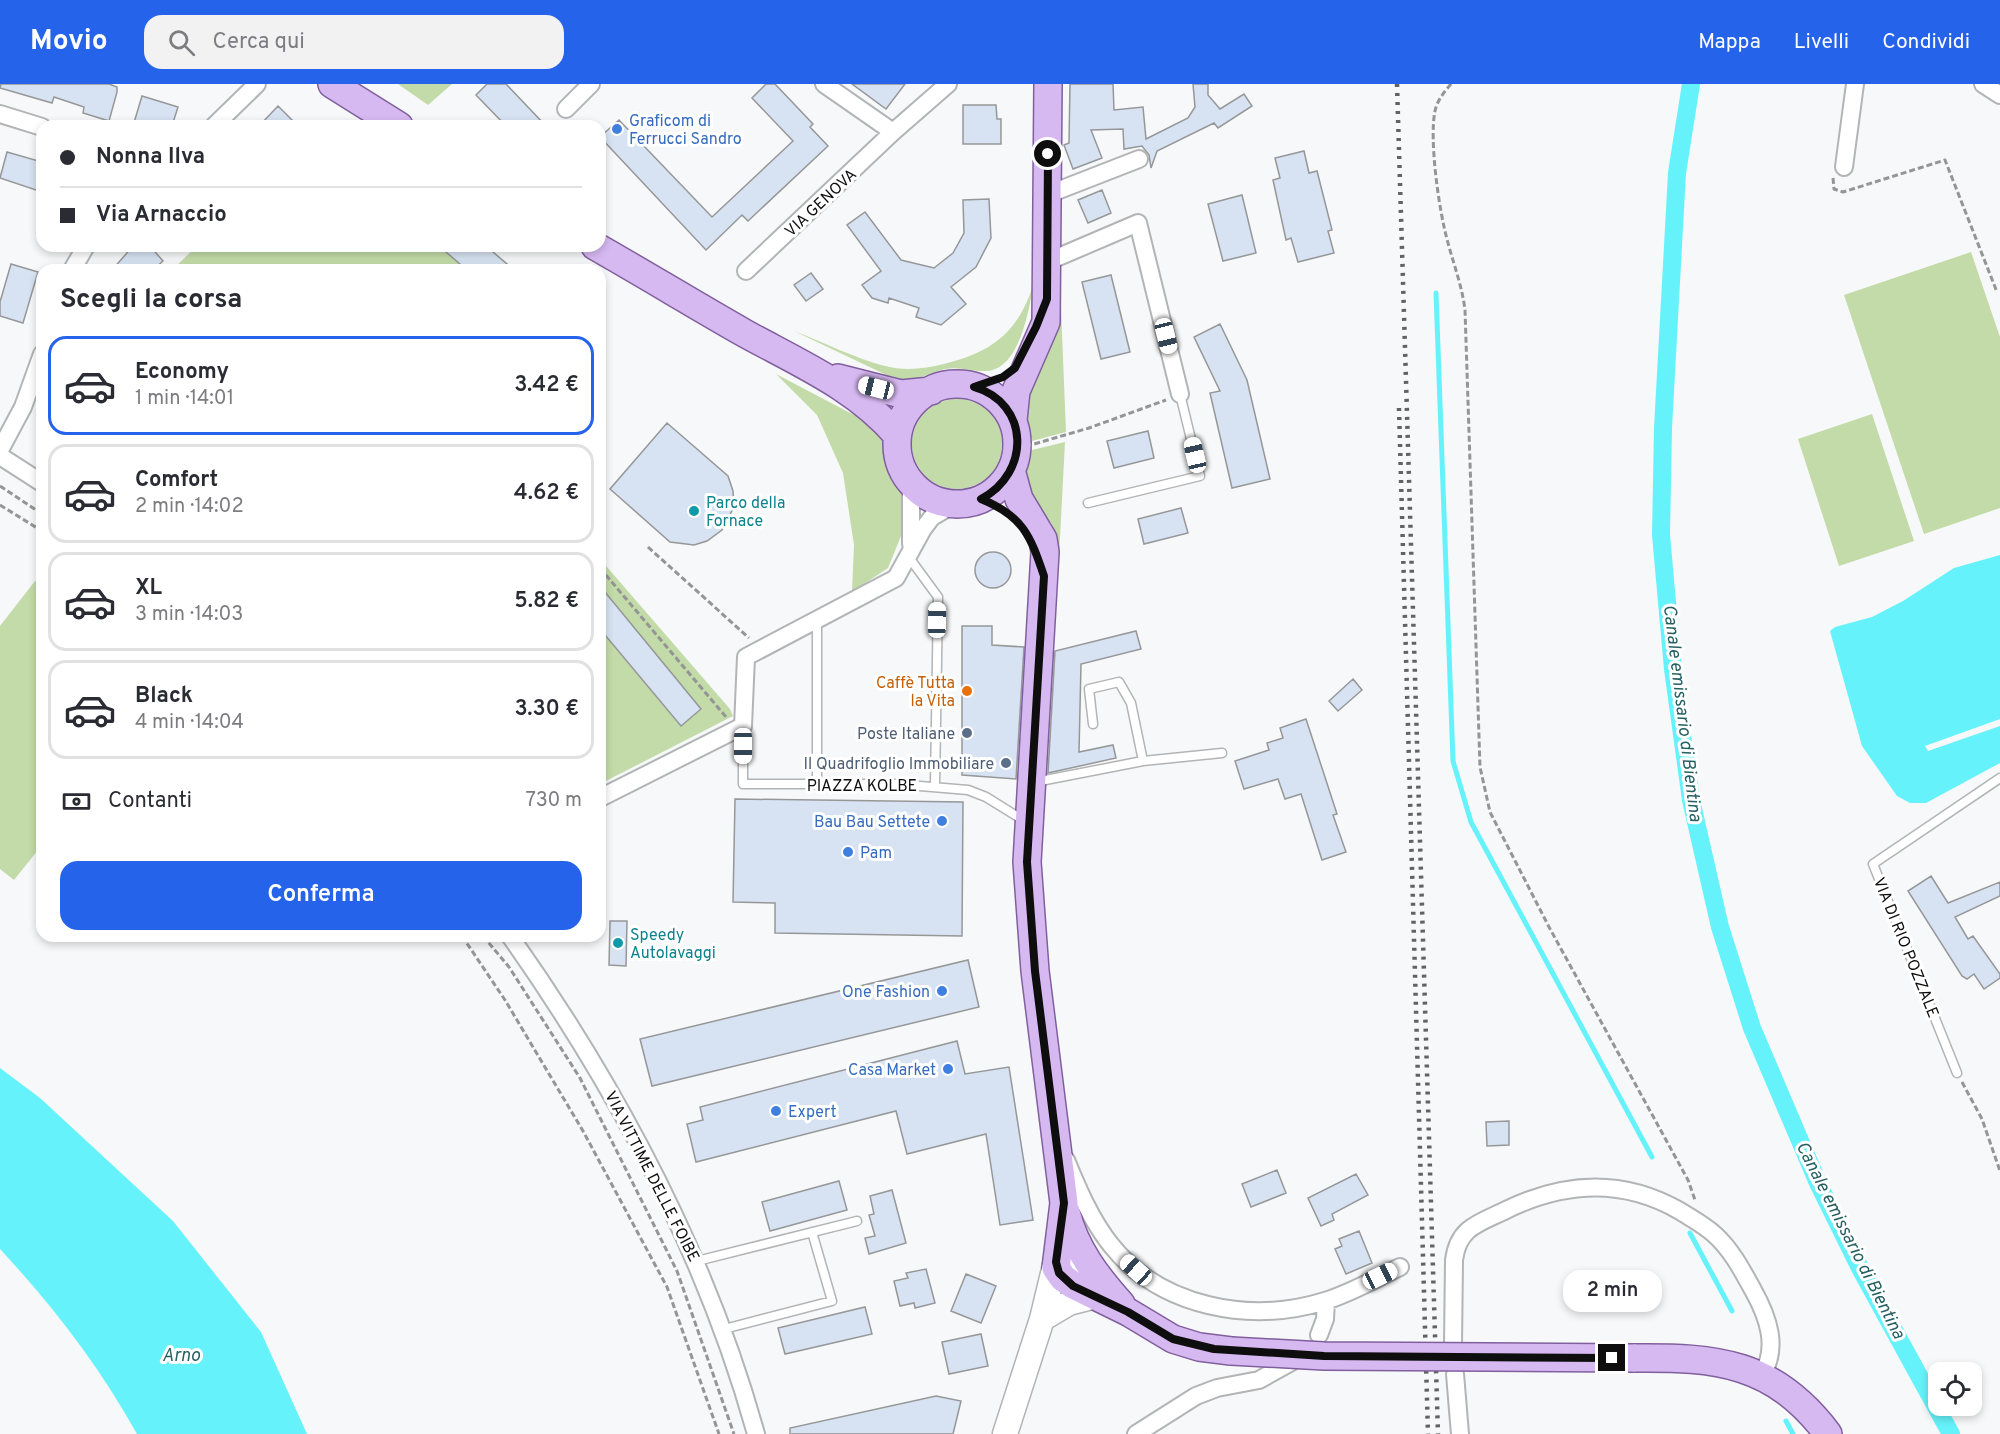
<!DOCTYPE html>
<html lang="it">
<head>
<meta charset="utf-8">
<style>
  body { margin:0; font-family:Overpass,sans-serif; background:#f2f2f3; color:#2b2b33; height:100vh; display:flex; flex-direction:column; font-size:22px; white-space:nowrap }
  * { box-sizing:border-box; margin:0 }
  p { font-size:20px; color:#7c7c81 }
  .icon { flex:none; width:33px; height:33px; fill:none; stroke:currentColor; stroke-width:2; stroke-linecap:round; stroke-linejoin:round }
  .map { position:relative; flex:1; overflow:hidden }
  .sheet { position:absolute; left:36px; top:180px; width:570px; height:678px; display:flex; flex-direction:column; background:#fff; border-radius:18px; box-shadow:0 3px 9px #0003 }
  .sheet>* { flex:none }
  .hud { position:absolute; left:36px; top:36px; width:570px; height:132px; border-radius:18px; box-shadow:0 3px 9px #0003; display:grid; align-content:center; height:132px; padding:0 24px; background:#fff }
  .fabs { position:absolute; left:1928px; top:1278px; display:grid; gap:12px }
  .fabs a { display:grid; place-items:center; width:54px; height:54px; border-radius:12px; background:#fff; box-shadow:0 3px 9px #0003; font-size:30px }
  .end { position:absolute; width:27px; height:27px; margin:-14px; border:8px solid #0e0e0e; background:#fff; box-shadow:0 0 0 3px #fff }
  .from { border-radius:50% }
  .bubble { position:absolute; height:42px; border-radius:18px; background:#fff; box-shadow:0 3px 9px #0003; font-size:20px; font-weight:600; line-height:42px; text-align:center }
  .car { position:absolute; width:18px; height:36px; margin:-18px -9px; border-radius:8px; box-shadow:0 0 4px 2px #0007; background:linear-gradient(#fff 24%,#345 0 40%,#fff 0 76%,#345 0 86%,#fff 0) }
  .hud b { display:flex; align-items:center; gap:21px; height:57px; font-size:22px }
  .hud b+b { border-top:2px solid #e1e1e2 }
  .hud i { width:15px; height:15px; background:#2b2b33 }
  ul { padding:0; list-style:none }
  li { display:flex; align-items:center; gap:18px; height:99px; margin:0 12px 9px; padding:0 12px; border:3px solid #e1e1e2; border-radius:18px }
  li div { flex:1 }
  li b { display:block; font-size:22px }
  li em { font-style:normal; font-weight:600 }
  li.on { border-color:#2563eb }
  li>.icon { width:54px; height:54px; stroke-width:1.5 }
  h2 { padding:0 24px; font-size:27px; line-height:72px }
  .pay { display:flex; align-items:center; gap:15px; height:66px; padding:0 24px; font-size:22px }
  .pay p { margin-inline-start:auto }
  .action { display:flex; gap:12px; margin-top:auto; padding:12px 24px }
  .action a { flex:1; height:69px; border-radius:18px; background:#2563eb; color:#fff; font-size:24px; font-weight:600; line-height:69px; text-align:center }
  header { display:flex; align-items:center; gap:36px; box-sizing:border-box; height:84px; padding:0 30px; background:#2563eb; color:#fff }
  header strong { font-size:28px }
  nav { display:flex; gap:33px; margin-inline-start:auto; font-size:21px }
  .search { width:420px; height:54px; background:#f2f2f3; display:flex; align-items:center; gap:15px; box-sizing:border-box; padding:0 21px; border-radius:18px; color:#7c7c81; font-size:22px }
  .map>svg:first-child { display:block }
</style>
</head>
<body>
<header>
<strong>Movio</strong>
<div class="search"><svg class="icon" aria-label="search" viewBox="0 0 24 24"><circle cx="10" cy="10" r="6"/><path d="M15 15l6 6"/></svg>Cerca qui</div>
<nav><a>Mappa</a><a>Livelli</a><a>Condividi</a></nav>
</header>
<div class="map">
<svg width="2000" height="1350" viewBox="0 0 2000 1350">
  <rect width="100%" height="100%" fill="#f7f8f9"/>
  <path fill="#c3dba8" d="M398 0H452L428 21Z
    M197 162H486L514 186H172Z
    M1971 168 2000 253V424L1924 450 1844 211Z
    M1033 202C1029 227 1019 285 987 287 973 288 960 282 945 285 930 288 917 297 901 298L794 247C823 258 854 274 885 282 905 287 924 285 944 280 991 268 1017 250 1033 202Z
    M1061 224 1066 348 1032 357 1026 328 1029 298 1050 260Z
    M776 290 875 342 883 349 889 377 907 419 901 452 888 484 852 508 854 461 843 389 817 331Z
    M912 360a45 45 0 1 1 90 0a45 45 0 1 1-90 0Z
    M1872 330 1914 457 1839 482 1798 355Z
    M1065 358 1059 473 1052 440 1030 413 1026 391 1032 366Z
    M600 475 730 625 733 632 600 700Z
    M35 497 42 502V761L14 796 0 785V542Z"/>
  <path fill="#66f2fa" d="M2000 471V635L1925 662 1928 667 2000 642V679L1926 719H1910L1897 712 1862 662 1830 547 1835 543 1872 533 1903 517 1954 484Z
    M0 984 40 1014 173 1137 261 1248 307 1350H137C100 1283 52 1221 0 1165Z"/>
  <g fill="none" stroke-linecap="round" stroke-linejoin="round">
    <path stroke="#66f2fa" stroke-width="5" d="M1436 209 1453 677 1471 738 1652 1073
      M1690 1149 1732 1227
      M1786 1337 1793 1350"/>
    <path stroke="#66f2fa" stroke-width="18" d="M1691 0 1677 89 1663 344 1661 451 1673 585 1691 716 1720 843 1752 944 1818 1099 1861 1186 1951 1350"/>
  </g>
  <path fill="#d7e3f2" stroke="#969798" stroke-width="1.5" d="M1 0H109L117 3V8L109 37 83 29 84 23 54 13 52 19 0 4Z
    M487 0H506L546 42H506L476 11Z
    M766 0H775L813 40 810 43 828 62 748 137 742 131 706 166 600 53 619 36 712 133 793 57 752 14Z
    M852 0H905L886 25Z
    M1070 0H1113L1114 26 1143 23 1146 55 1188 34 1195 23 1193 0H1208V11L1220 25 1244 10 1252 22 1218 44 1214 39 1157 67 1151 84 1149 71 1142 62 1124 65 1123 45 1091 46 1102 74 1073 85 1064 61 1069 59Z
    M142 12 178 23 172 42H133Z
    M963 21H996L997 35H1001V60H963Z
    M278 22 298 42H259Z
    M1304 67 1309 89 1317 87 1332 146 1328 147 1334 169 1298 178 1291 154 1286 156 1273 96 1280 94 1275 74Z
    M7 68 42 78V108L0 94Z
    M1102 106 1111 129 1088 139 1078 116Z
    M1242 111 1256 169 1223 177 1208 120Z
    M989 115 991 154 976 183 951 203 966 220 941 241 916 233 919 224 889 214 888 219 872 214 862 201 881 187 847 141 865 128 901 176 934 184 953 169 964 149 963 116Z
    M133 162H150L163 177 153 186H112Z
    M439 162H486L514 186H467Z
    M11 180 38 188 23 239 0 232V218Z
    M811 189 823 205 806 217 794 201Z
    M1111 191 1130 268 1101 275 1082 198Z
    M1220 240 1247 296 1270 395 1232 404 1210 309 1220 307 1194 253Z
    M667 339 728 392 733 407 734 423 722 446 707 457 694 461 670 458 610 405Z
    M1148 347 1154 374 1114 384 1107 357Z
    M1181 424 1188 449 1144 460 1138 435Z
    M975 486a18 18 0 1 1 36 0a18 18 0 1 1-36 0Z
    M600 502 701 625 681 642 600 545Z
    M962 542H992V561L1024 563 1016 695 962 691Z
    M1136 547 1141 565 1081 580 1079 668 1113 661 1116 674 1048 689 1055 567Z
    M1353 595 1362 606 1338 627 1329 617Z
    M1306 635 1337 730 1333 731 1346 768 1322 776 1301 710 1285 715 1278 695 1244 705 1235 677 1269 666 1267 659 1283 654 1280 644Z
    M735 715 963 718 962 852 775 849V819L733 818Z
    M1931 792 1948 819 2000 798V812L1955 833 1968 855 1973 852 2000 890V894L1984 905 1974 890 1967 895 1962 892 1908 807Z
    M610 837H627L626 882 609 881Z
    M968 876 979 923 652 1002 640 955Z
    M957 957 965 990 1009 983 1033 1136 1000 1141 986 1050 907 1070 896 1027 696 1078 687 1040 703 1036 700 1023Z
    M1509 1037V1061L1487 1062 1486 1038Z
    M1277 1086 1286 1109 1251 1123 1242 1100Z
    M1356 1090 1368 1111 1332 1130 1334 1136 1321 1142 1308 1114Z
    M839 1097 847 1126 770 1147 762 1118Z
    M892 1106 906 1159 869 1170 865 1154 875 1152 869 1131 874 1130 870 1112Z
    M1359 1147 1372 1179 1346 1190 1335 1165 1342 1162 1339 1155Z
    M926 1185 935 1219 915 1224 914 1219 900 1222 894 1197 908 1194 906 1189Z
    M966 1190 996 1202 981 1239 951 1227Z
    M865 1223 872 1250 785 1270 778 1244Z
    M981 1250 988 1282 949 1290 942 1258Z
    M936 1312 961 1317 953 1350H790V1344Z"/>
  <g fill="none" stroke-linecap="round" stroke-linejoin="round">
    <g stroke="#b3b4b5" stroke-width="11">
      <path id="lane" d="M1088 419 1200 392 1180 310
        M908 472 938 513 935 702
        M817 537V701
        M743 642V700H896L968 706 986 713 1023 736
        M1143 677 1222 669
        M1035 698 1143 677 1131 619 1119 598 1089 605 1093 640
        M1957 989 1873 780 2000 694
        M697 1177 857 1137
        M724 1245 832 1217 812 1148"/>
    </g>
    <g stroke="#b3b4b5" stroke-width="20">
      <path id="street" d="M824 0 893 48
        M1983 0 2000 11
        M566 25 591 0
        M0 30 42 43
        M214 42 257 0
        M1844 83 1855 0
        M1049 110 1139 75
        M1049 177 1138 139 1180 310
        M72 186 86 162
        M746 187 893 48 948 0
        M0 366 23 323 42 270
        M0 372 42 399
        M911 460V401
        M600 714 743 642 746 573 896 494 923 445 932 433 956 419
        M510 852C618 1005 706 1170 756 1350
        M1066 1076C1078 1105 1091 1136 1111 1161 1161 1224 1251 1240 1325 1217 1351 1209 1375 1195 1400 1183
        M1319 1251 1325 1235 1326 1217
        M1453 1261 1454 1176C1458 1145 1476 1140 1502 1128 1561 1098 1621 1093 1680 1127 1691 1134 1704 1141 1714 1150 1731 1165 1742 1186 1753 1206 1768 1233 1779 1263 1762 1291
        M1455 1290 1460 1350
        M1136 1350 1196 1312 1217 1304 1259 1296 1293 1277"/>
    </g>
    <g stroke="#b3b4b5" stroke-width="27">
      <path id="secondary" d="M1042 1235 1069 1219 1096 1212
        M1005 1350 1042 1235 1056 1177 1080 1186 1104 1201"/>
    </g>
    <g stroke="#805f9d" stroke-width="30">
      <path id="primary" d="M332 0 399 42
        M595 162C646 191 695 221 746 250 799 279 857 304 897 351
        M838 294 901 310 931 307
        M897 360a60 60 0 1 1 120 0a60 60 0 1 1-120 0Z
        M1013 336 1016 307 1046 238 1048 0
        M1011 386 1019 415 1043 455 1045 468 1027 778 1035 887 1064 1119 1056 1184 1063 1194 1073 1201 1128 1228 1173 1255 1199 1263 1231 1267
        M1066 1128C1075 1165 1097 1193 1121 1220
        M1633 1274C1717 1273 1774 1278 1828 1350"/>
    </g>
    <path stroke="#949595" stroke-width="3" stroke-dasharray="6 3" stroke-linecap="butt" d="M1451 0C1444 8 1437 17 1435 27 1429 56 1439 126 1447 155 1453 179 1462 201 1465 226L1480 683 1490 728 1549 843 1688 1096 1695 1116
      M1833 94 1834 105 1843 108 1945 76 1997 208
      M1017 365 1089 344 1166 316
      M0 402 42 430
      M0 421 42 447
      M648 463 749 554
      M600 484 726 633
      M462 852 505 916 583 1047 667 1203 719 1350
      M483 852 509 883 580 994 677 1187 734 1350
      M1962 998 1982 1035 2000 1087"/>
    <use href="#lane" stroke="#fff" stroke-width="8"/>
    <use href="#street" stroke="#fff" stroke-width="16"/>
    <use href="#secondary" stroke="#fff" stroke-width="24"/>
    <use href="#primary" stroke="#d7b9f2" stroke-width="27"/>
    <path stroke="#626263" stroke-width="4.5" stroke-dasharray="3 6" stroke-linecap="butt" d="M1397 0 1438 1350
      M1399 324 1428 1350"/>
    <g stroke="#805f9d" stroke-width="30" stroke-linecap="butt">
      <path id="primary-bridge" d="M1231 1267 1324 1272 1633 1274"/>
    </g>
    <use href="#primary-bridge" stroke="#d7b9f2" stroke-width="27"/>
  </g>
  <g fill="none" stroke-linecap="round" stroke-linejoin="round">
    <path stroke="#0e0e0e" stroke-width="8" d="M1048 70 1047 215 1036 243 1015 284 1003 293 974 303C1030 319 1031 389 981 415 1023 432 1030 451 1044 492L1027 778 1035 887 1064 1119 1056 1178 1059 1189 1073 1202 1128 1228 1173 1255 1214 1265 1324 1272 1612 1274"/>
  </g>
  <g fill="#3f7fe0" stroke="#fff" stroke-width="2">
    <circle cx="617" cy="45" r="6"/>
    <circle cx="942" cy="737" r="6"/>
    <circle cx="848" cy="768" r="6"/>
    <circle cx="942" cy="907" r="6"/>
    <circle cx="948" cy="985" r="6"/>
    <circle cx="776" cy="1027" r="6"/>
  </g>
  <g fill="#0f9aa8" stroke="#fff" stroke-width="2">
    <circle cx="694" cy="427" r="6"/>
    <circle cx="618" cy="859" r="6"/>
  </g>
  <circle fill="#e8710a" stroke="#fff" stroke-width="2" cx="967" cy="607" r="6"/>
  <g fill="#5c6f8a" stroke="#fff" stroke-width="2">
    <circle cx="967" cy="649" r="6"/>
    <circle cx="1006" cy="679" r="6"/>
  </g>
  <g text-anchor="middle" stroke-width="6" stroke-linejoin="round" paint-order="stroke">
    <g font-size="16" fill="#366cbe" stroke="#fff" text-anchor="start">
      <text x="629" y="42">Graficom di<tspan x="629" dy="18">Ferrucci Sandro</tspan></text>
      <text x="930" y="743" text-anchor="end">Bau Bau Settete</text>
      <text x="860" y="774">Pam</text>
      <text x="930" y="913" text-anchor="end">One Fashion</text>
      <text x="936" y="991" text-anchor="end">Casa Market</text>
      <text x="788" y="1033">Expert</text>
    </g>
    <g font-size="16" fill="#0e0e0e" stroke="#fff">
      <text transform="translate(820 118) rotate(-43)" y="6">VIA GENOVA</text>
      <text x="862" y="707">PIAZZA KOLBE</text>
      <text transform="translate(1907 863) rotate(68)" y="6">VIA DI RIO POZZALE</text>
      <text transform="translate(653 1092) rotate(63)" y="6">VIA VITTIME DELLE FOIBE</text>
    </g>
    <g font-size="16" fill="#0d838f" stroke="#fff" text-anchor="start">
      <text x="706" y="424">Parco della<tspan x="706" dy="18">Fornace</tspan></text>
      <text x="630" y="856">Speedy<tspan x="630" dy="18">Autolavaggi</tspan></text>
    </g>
    <g font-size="16" fill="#c56008" stroke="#fff" text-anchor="end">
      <text x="955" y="604">Caffè Tutta<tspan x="955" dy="18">la Vita</tspan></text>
    </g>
    <g font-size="16" fill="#4e5e75" stroke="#fff" text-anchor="end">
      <text x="955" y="655">Poste Italiane</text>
      <text x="994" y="685">Il Quadrifoglio Immobiliare</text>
    </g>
    <g font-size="18" font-style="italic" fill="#245f62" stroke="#fff">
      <text transform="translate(1683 629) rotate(83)" y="6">Canale emissario di Bientina</text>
      <text transform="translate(1851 1156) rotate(63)" y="6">Canale emissario di Bientina</text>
      <text x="181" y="1277">Arno</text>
    </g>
  </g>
</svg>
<div class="fabs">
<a><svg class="icon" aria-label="locate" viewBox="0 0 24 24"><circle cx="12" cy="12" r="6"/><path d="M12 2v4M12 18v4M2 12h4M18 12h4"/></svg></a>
</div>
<i class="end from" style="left:1048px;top:70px"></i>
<i class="end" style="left:1612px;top:1274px"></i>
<div class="bubble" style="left:1563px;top:1186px;width:99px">2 min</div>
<i class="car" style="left:1166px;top:252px;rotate:166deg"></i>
<i class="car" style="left:876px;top:304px;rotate:284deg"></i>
<i class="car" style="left:1195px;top:371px;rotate:347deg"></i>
<i class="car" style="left:937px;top:536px;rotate:1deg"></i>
<i class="car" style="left:743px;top:662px;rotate:180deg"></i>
<i class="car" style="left:1136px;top:1186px;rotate:312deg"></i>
<i class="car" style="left:1380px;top:1192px;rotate:64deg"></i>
<div class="hud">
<b><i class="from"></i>Nonna Ilva</b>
<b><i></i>Via Arnaccio</b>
</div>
<section class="sheet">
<h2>Scegli la corsa</h2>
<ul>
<li class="on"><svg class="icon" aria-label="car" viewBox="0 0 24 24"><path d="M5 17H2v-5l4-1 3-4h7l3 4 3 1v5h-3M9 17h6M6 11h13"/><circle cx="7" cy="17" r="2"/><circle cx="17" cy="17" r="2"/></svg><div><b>Economy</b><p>1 min · 14:01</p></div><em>3.42 €</em></li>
<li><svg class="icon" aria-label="car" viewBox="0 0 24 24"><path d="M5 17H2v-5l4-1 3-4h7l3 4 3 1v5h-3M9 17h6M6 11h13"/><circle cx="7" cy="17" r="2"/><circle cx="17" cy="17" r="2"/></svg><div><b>Comfort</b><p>2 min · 14:02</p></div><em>4.62 €</em></li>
<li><svg class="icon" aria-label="car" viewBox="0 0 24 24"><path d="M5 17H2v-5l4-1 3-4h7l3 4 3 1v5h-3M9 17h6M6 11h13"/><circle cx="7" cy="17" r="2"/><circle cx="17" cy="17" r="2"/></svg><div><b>XL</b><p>3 min · 14:03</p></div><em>5.82 €</em></li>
<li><svg class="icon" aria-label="car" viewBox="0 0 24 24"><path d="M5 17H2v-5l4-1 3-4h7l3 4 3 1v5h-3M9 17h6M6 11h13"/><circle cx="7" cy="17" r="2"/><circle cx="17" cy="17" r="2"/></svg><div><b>Black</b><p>4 min · 14:04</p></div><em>3.30 €</em></li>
</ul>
<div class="pay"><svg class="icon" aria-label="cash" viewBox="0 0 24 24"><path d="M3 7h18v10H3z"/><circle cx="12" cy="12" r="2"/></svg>Contanti<p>730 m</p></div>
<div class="action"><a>Conferma</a></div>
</section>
</div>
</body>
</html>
